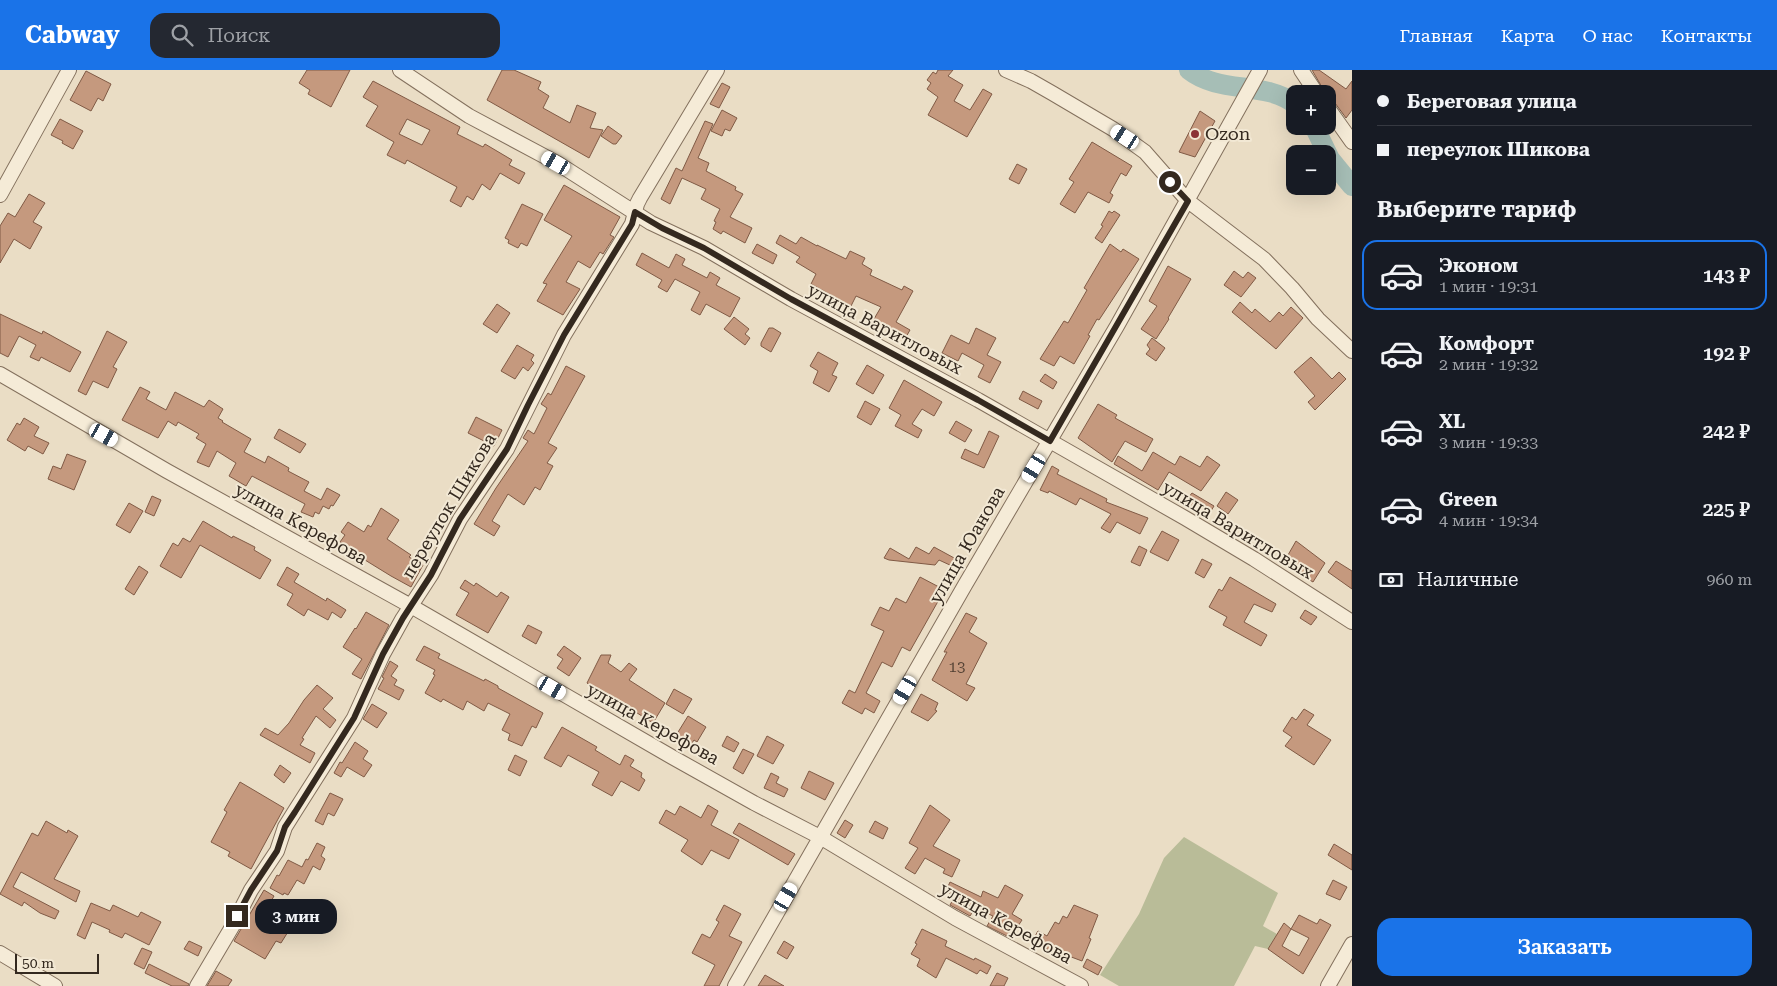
<!DOCTYPE html>
<html lang="ru">
<head>
<meta charset="utf-8">
<style>
  body { margin:0; font-family:"Roboto Serif",serif; background:#242831; color:#f1f3f6; height:100vh; display:flex; flex-direction:column; font-size:19px; white-space:nowrap }
  * { box-sizing:border-box; margin:0 }
  p { font-size:16px; color:#9ea1a6 }
  .icon { flex:none; width:28px; height:28px; fill:none; stroke:currentColor; stroke-width:2; stroke-linecap:round; stroke-linejoin:round }
  .map { position:relative; flex:1; overflow:hidden }
  .panel { display:flex; flex-direction:column; background:#171b24; width:425px }
  .panel>* { flex:none }
  .banner { display:grid; align-content:center; height:110px; padding:0 25px; background:#171b24 }
  .buttons { position:absolute; left:1286px; top:15px; display:grid; gap:10px }
  .buttons a { display:grid; place-items:center; width:50px; height:50px; border-radius:10px; background:#171b24; box-shadow:0 5px 20px #0002; font-size:25px }
  .scale { position:absolute; left:15px; bottom:12px; width:84px; box-sizing:border-box; padding-left:5px; border:2px solid #34291f; border-top:0; font-size:14px; line-height:18px; white-space:nowrap; color:#34291f; -webkit-text-stroke:4px #f2e8d4; paint-order:stroke }
  .end { position:absolute; width:22px; height:22px; margin:-11px; border:6px solid #34291f; background:#fff; box-shadow:0 0 0 2px #fff }
  .from { border-radius:50% }
  .bubble { position:absolute; height:35px; border-radius:15px; background:#171b24; box-shadow:0 5px 20px #0002; font-size:16px; font-weight:600; line-height:35px; text-align:center }
  .car { position:absolute; width:15px; height:30px; margin:-15px -8px; border-radius:6px; box-shadow:0 0 4px 1px #0007; background:linear-gradient(#fff 24%,#345 0 40%,#fff 0 76%,#345 0 86%,#fff 0) }
  .banner b { display:flex; align-items:center; gap:18px; height:48px; font-size:19px }
  .banner b+b { border-top:1px solid #363941 }
  .banner i { width:12px; height:12px; background:#f1f3f6 }
  ul { padding:0; list-style:none }
  li { display:flex; align-items:center; gap:15px; height:70px; margin:0 10px 8px; padding:0 15px; border:2px solid transparent; border-radius:15px }
  li div { flex:1 }
  li b { display:block; font-size:19px }
  li em { font-style:normal; font-weight:600 }
  li.current { border-color:#1a73e8 }
  li>.icon { width:45px; height:45px; stroke-width:1.5 }
  h2 { padding:0 25px; font-size:22px; line-height:60px }
  .pay { display:flex; align-items:center; gap:12px; height:55px; padding:0 25px; font-size:19px }
  .pay p { margin-inline-start:auto }
  .action { display:flex; gap:10px; margin-top:auto; padding:10px 25px }
  .action a { flex:1; height:58px; border-radius:15px; background:#1a73e8; color:#fff; font-size:20px; font-weight:600; line-height:58px; text-align:center }
  header { display:flex; align-items:center; gap:30px; box-sizing:border-box; height:70px; padding:0 25px; background:#1a73e8; color:#fff }
  header strong { font-size:24px }
  nav { display:flex; gap:28px; margin-inline-start:auto; font-size:18px }
  .search { width:350px; height:45px; background:#242831; display:flex; align-items:center; gap:12px; box-sizing:border-box; padding:0 18px; border-radius:15px; color:#9ea1a6; font-size:19px }
  main { display:flex; flex:1; min-height:0 }
  .map>svg:first-child { display:block }
</style>
</head>
<body>
<header>
<strong>Cabway</strong>
<div class="search"><svg class="icon" aria-label="search" viewBox="0 0 24 24"><circle cx="10" cy="10" r="6"/><path d="M15 15l6 6"/></svg>Поиск</div>
<nav><a>Главная</a><a>Карта</a><a>О нас</a><a>Контакты</a></nav>
</header>
<main>
<div class="map">
<svg width="1352" height="916" viewBox="0 0 1352 916">
  <rect width="100%" height="100%" fill="#eaddc5"/>
  <path fill="#b9bc98" d="M1184 767 1278 823 1263 856 1277 864 1268 879 1255 876 1234 916H1119L1100 905 1139 844 1164 788Z"/>
  <g fill="none" stroke-linecap="round" stroke-linejoin="round">
    <path stroke="#a6beb6" stroke-width="20" d="M1189 0C1219 24 1265 11 1295 34
      M1314 56 1330 89 1352 116"/>
  </g>
  <path fill="#c5997e" stroke="#805a45" fill-rule="evenodd" d="M307 0H350L331 37 308 24 310 20 299 13Z
    M502 0H514L541 12 538 19 549 26 543 38 570 53 577 35 596 43 590 58 603 60 589 88 487 30Z
    M938 0H953L948 6 963 15 954 31 970 40 983 19 992 24 967 67 928 45 938 27 927 19 931 13 927 10 933 2 936 4Z
    M1312 0H1319L1346 19 1352 11V40L1346 48 1335 33 1328 29V24H1326Z
    M86 1 111 14 103 31 98 28 91 41 70 30Z
    M373 11 460 57 457 64 483 77 485 74 512 90 509 95 525 103 519 114 500 103 490 120 482 114 473 130 467 126 461 137 450 131 457 117 407 90 405 94 387 85 394 72 366 56 378 36 363 27ZM407 49 430 60 422 75 399 64Z
    M722 13 730 17 719 38 710 34Z
    M722 40 737 48 730 61 725 59 722 66 711 61Z
    M1200 41 1215 51 1195 87 1179 82Z
    M60 49 83 61 73 79 62 73 63 71 51 65Z
    M705 51 713 54 698 88 709 93 706 101 736 117 735 120 743 124 730 147 752 158 745 173 723 161 721 164 713 159 716 152 714 151 720 139 701 129 706 119 682 108 670 134 661 129 676 98 682 101Z
    M608 56 622 66 616 74H613L601 66Z
    M1092 72 1132 96 1126 106 1121 103 1110 123 1113 125 1109 133 1088 122 1075 143 1060 134 1074 112 1069 109Z
    M1017 94 1027 99 1019 114 1009 109Z
    M564 115 620 147 610 165 614 167 603 184 600 182 590 198 578 191 566 212 580 219 563 245 537 231 547 214 543 213 572 166 544 150Z
    M29 124 45 133 33 152 42 157 30 179 14 169 0 193V156L8 143 15 147Z
    M522 134 543 144 527 176 521 173 518 178 508 173 509 170 505 168Z
    M1109 141 1112 143 1114 141 1120 145 1102 173 1095 168 1103 156 1101 155Z
    M780 165 796 174 801 167 817 176V175L846 189 850 181 865 188 862 194 872 200 870 205 902 220 904 216 913 221 896 252 910 260 906 267 874 249 881 237 856 226 851 236 811 214 816 204 796 192 800 187 776 173Z
    M757 174 777 185 773 194 752 183Z
    M1110 174 1121 182 1123 179 1139 189 1099 250 1097 249 1088 265 1090 266 1074 294 1060 286 1054 296 1040 289 1064 251 1068 253 1087 220 1084 218Z
    M642 183 669 198 676 184 685 189 682 195 707 208 710 202 720 208 716 215 740 228 730 247 706 234 700 245 691 240 700 222 675 209 667 222 658 217 662 210 636 195Z
    M1168 196 1191 209 1168 248 1169 249 1156 269 1141 259 1157 236 1149 231Z
    M1234 201 1243 208 1248 202 1256 208 1241 227 1224 215Z
    M1240 232 1252 243 1255 239 1270 252 1279 242 1283 246 1291 237 1303 248 1276 279 1232 242Z
    M497 234 510 243 497 263 483 254Z
    M0 244 42 264 43 261 81 282 70 302 41 287 39 291 30 287 36 275 19 266 8 287 0 283Z
    M734 247 749 259 745 264 750 268 745 275 724 259Z
    M769 258H773L781 263 771 282 761 276V273Z
    M976 258 996 268 987 285 1001 292 990 313 978 307 984 295 962 283 958 291 942 283 951 265 969 274Z
    M107 261 127 272 113 297 117 299 108 318 93 311 86 325 78 321Z
    M1152 268 1165 278 1156 291 1146 284 1150 279 1147 275Z
    M517 275 534 285 531 290 534 293 528 301 523 297 515 309 501 301Z
    M818 282 838 293 832 305 837 307 829 322 813 313 818 301 810 296Z
    M1311 287 1332 309 1339 302 1346 309 1315 340 1308 332 1315 326 1294 302Z
    M867 295 884 305 873 324 856 314Z
    M566 296 585 306 548 373 557 378 547 393 553 396 540 420 535 417 524 435 508 424 492 451 500 456 494 466 474 454 496 418 528 371 523 368 528 360 534 364 547 338 541 334 548 323 551 325Z
    M1045 304 1057 312 1053 319 1040 311Z
    M904 310 942 332 934 346 922 339 912 354 922 360 918 368 895 356 901 345 889 338Z
    M140 317 150 322 146 329 166 340 175 322 204 337 209 330 223 339 218 348 223 351 222 352 251 369 244 382 265 393 268 386 289 398 288 401 309 412 304 421 321 430 327 418 340 425 333 436 331 435 329 439 323 436 319 444 315 442 313 447 301 442 305 434 252 406 246 416 229 406 236 393 217 381 209 397 197 392 206 374 196 368 199 364 178 352 176 356 168 351 158 368 122 350Z
    M1023 321 1042 331 1038 339 1019 329Z
    M865 331 880 339 871 355 857 347Z
    M1098 334 1117 345 1115 348 1153 369 1146 382 1125 371 1112 392 1078 368Z
    M476 347 502 360 494 376 468 363Z
    M24 348 39 357 34 366 49 373 43 384 28 376 25 381 7 370 17 353 20 355Z
    M956 351 972 360 965 372 949 363Z
    M279 359 306 374 300 383 274 368Z
    M989 361 999 366 984 398 961 388 965 379 978 385Z
    M1153 382 1175 395 1180 386 1200 397 1207 386 1220 395 1201 421 1169 402 1158 420 1114 394 1118 386 1142 401Z
    M67 384 86 391 74 420 48 409 53 396 61 399Z
    M1052 396 1059 400 1057 404 1107 429 1106 432 1148 448 1140 464 1117 452 1110 463 1101 458 1111 444 1080 428 1076 435 1049 421 1048 423 1040 420Z
    M1226 422 1238 430 1228 444 1217 436Z
    M1192 423 1214 436 1206 449 1191 440 1192 439 1184 433Z
    M152 426 161 430 154 446 145 442Z
    M129 433 143 441 130 463 116 455Z
    M381 438 399 450 387 469 411 485 409 487 423 495 411 517 391 506 352 482 353 480 340 472 345 465 341 462 348 452 364 462 368 455 371 457Z
    M203 451 232 468 233 466 255 477 254 480 271 490 260 509 200 475 181 508 160 496 173 473 178 476 183 468 190 472Z
    M1162 461 1179 470 1168 491 1150 482Z
    M1296 471 1325 493 1313 512 1303 506 1304 504 1284 492Z
    M1139 476 1147 480 1140 496 1131 492Z
    M916 477 929 484 934 477 956 489 952 496 939 490 935 495 889 490 884 488 890 478 909 489Z
    M1202 489 1212 494 1204 508 1195 503Z
    M1336 491 1352 501V519L1328 502Z
    M139 496 148 502 134 525 125 519Z
    M287 497 299 504 294 512 326 531 327 528 346 540 341 548 332 542 328 550 308 539 304 546 287 535 293 524 277 515Z
    M920 507 939 517 936 523 941 526 910 581 902 577 892 597 882 592 866 623 880 631 874 643 865 638 862 644 842 633 849 620 855 623 884 561 871 555 880 537 889 541 896 528 906 533Z
    M1230 507 1276 534 1272 542 1254 534 1244 552 1267 565 1261 576 1223 555 1227 547 1209 537 1219 519 1222 521Z
    M465 510 474 516 476 513 497 527 501 522 509 527 488 563 456 545 469 523 460 518Z
    M1305 540 1317 547 1311 555 1300 548Z
    M366 542 389 555 361 609 352 604 362 589 343 577 355 558 356 559Z
    M966 543 977 548 969 562 987 573 966 614 975 618 967 631 932 610 947 582H944Z
    M528 555 542 562 536 574 522 566Z
    M424 576 440 584 438 588 484 611 485 609 498 616V618L543 643 536 658 532 656 522 676 508 670 510 664 502 660 510 644 488 633 484 641 467 631 463 640 443 629 441 632 425 623 435 605 433 604 435 600 416 590Z
    M564 576 581 588 569 606 557 598 563 589 557 585Z
    M601 585H611L608 593 621 602 629 593 637 599 629 610 665 633 653 653 615 629 613 632 587 613Z
    M390 591 398 596 391 606 397 610 394 615 404 620 399 630 378 619 384 608 382 607Z
    M317 615 333 628 323 639 336 650 330 658 316 646 302 668 304 669 300 675 315 683 310 693 260 665 265 658 278 665 289 653 304 630Z
    M674 619 692 629 683 644 666 634Z
    M921 624 938 633 935 640 937 641 928 651 911 642Z
    M372 634 387 643 377 658 363 649Z
    M1304 639 1314 645 1307 655 1331 670 1314 695 1285 676 1292 667 1283 661 1292 647 1296 650Z
    M688 646 706 657 697 672 694 670 690 676 675 667Z
    M562 657 597 677 595 680 620 695 625 685 634 690 630 696 642 703 641 707 645 710 639 721 621 711 612 726 592 715 599 702 568 685 561 697 544 688Z
    M727 666 739 673 734 682 722 676Z
    M767 666 784 675 773 694 757 686Z
    M355 672 368 681 363 689 372 695 364 707 347 697 341 707 334 703 340 692 342 693Z
    M743 679 754 684 743 704 733 698Z
    M515 685 527 691 520 706 508 700Z
    M280 695 291 703 284 713 274 705Z
    M809 701 834 713 825 730 801 718Z
    M771 703 779 707 776 713 788 719 784 727 764 718Z
    M240 712 284 738 251 799 228 786 230 782 211 772 227 742 224 740Z
    M330 723 343 729 334 746 328 743 323 755 315 751Z
    M708 735 718 741 711 755 739 770 729 789 711 780 702 795 681 781 688 770 659 753 666 740 675 745 680 736 701 748Z
    M930 735 950 750 933 776 960 790 952 807 943 803 945 799 925 788 915 804 905 798 918 778 909 773Z
    M845 750 853 755 845 768 837 763Z
    M46 751 67 763 68 760 78 766 54 809 80 821 76 832 21 802 13 817 59 841 55 849 40 843 24 832 22 836 0 824 32 763 38 766Z
    M875 751 888 758 883 769 869 762Z
    M739 753 795 784 788 795 733 763Z
    M317 773 325 777 321 786 325 789 320 800 313 796 304 814 297 810 288 825 284 823 283 825 270 818 277 805 279 806 288 790 302 797 306 789 308 790Z
    M1334 774 1352 785V800L1328 785Z
    M1333 810 1347 817 1340 830 1326 824Z
    M950 812 981 827 983 821 998 828 1005 815 1023 825 1012 844 1022 850 1016 859 1012 857 1007 866 987 856 993 846 975 838 970 846 950 835 955 826 946 821Z
    M264 820 274 826 265 842 291 857 281 873 276 871 265 889 234 871Z
    M91 833 110 841 113 835 138 847 141 842 161 852 149 875 125 863 122 868 109 862 110 860 92 852 85 869 77 865Z
    M724 835 741 844 729 866 742 872 719 916H704L715 895 692 883 702 864 710 868 719 852 716 850Z
    M1074 835 1098 845 1089 868 1091 869 1082 891 1066 885 1064 888 1032 871 1038 861 1047 866 1055 852 1059 854 1063 846 1067 848Z
    M1299 845 1317 854 1320 849 1331 855 1303 904 1268 879 1284 853 1291 859ZM1291 859 1309 868 1299 886 1282 876Z
    M922 859 947 871 945 876 974 890 975 888 991 896 987 904 980 900 977 904 946 888 936 908 917 896 920 889 911 884 917 874 915 873Z
    M189 871 202 877 198 886 184 879Z
    M784 871 794 877 787 889 777 883Z
    M142 878 152 882 144 899 134 894Z
    M1087 889 1102 897 1098 905 1083 897Z
    M149 894 189 914 188 916H172L145 903Z
    M216 901 232 910 228 916H207Z
    M997 903 1008 908 1004 916H990Z
    M765 905 784 916H758Z"/>
  <g fill="none" stroke-linecap="round" stroke-linejoin="round">
    <g stroke="#83705d" stroke-width="16">
      <path id="minor" d="M400 0 469 46 557 93 651 153 704 178 791 229 978 330 1185 448 1254 489 1352 552
        M1006 0 1031 11 1052 23 1113 59 1145 82 1188 131 1264 189 1292 218 1318 249 1352 281
        M1301 0 1317 24
        M1328 38 1352 72
        M0 125 69 0
        M0 304 167 401 411 536 672 687 754 733 820 767 955 848 1081 916
        M0 883 55 916
        M197 916 232 857 251 820 277 781 285 757 295 741 354 648 383 584 403 548 431 505 460 449 507 379 564 265 632 154 637 134 640 128 717 0
        M735 916 965 515 1117 256 1260 0
        M1328 916 1352 874"/>
    </g>
    <use href="#minor" stroke="#f5ebd7" stroke-width="14"/>
  </g>
  <g fill="none" stroke-linecap="round" stroke-linejoin="round">
    <path stroke="#34291f" stroke-width="6" d="M237 846 251 820 277 781 285 757 295 742 354 648 383 584 403 548 431 505 460 449 507 379 528 335 564 265 632 154 635 142 662 158 704 178 791 229 978 330 1050 371 1188 131 1170 112"/>
  </g>
  <circle fill="#8c3236" stroke="#f2e8d4" stroke-width="2" cx="1195" cy="64" r="5"/>
  <g text-anchor="middle" stroke-width="4" stroke-linejoin="round" paint-order="stroke">
    <g font-size="15" fill="#584537">
      <text x="957" y="602">13</text>
    </g>
    <g font-size="18" fill="#34291f" stroke="#f2e8d4" text-anchor="start">
      <text x="1205" y="70">Ozon</text>
    </g>
    <g font-size="18" fill="#34291f" stroke="#f2e8d4">
      <text transform="translate(885 259) rotate(28)" y="6">улица Варитловых</text>
      <text transform="translate(449 436) rotate(-59)" y="6">переулок Шикова</text>
      <text transform="translate(301 454) rotate(29)" y="6">улица Керефова</text>
      <text transform="translate(1238 460) rotate(31)" y="6">улица Варитловых</text>
      <text transform="translate(967 475) rotate(-60)" y="6">улица Юанова</text>
      <text transform="translate(653 654) rotate(29)" y="6">улица Керефова</text>
      <text transform="translate(1006 853) rotate(29)" y="6">улица Керефова</text>
    </g>
  </g>
</svg>
<div class="buttons">
<a>+</a>
<a>−</a>
</div>
<div class="scale">50 m</div>
<i class="end from" style="left:1170px;top:112px"></i>
<i class="end" style="left:237px;top:846px"></i>
<div class="bubble" style="left:255px;top:829px;width:82px">3 мин</div>
<i class="car" style="left:1125px;top:67px;rotate:303deg"></i>
<i class="car" style="left:556px;top:93px;rotate:300deg"></i>
<i class="car" style="left:104px;top:365px;rotate:119deg"></i>
<i class="car" style="left:1034px;top:398px;rotate:211deg"></i>
<i class="car" style="left:552px;top:618px;rotate:120deg"></i>
<i class="car" style="left:905px;top:620px;rotate:210deg"></i>
<i class="car" style="left:786px;top:827px;rotate:30deg"></i>
</div>
<section class="panel">
<div class="banner">
<b><i class="from"></i>Береговая улица</b>
<b><i></i>переулок Шикова</b>
</div>
<h2>Выберите тариф</h2>
<ul>
<li class="current"><svg class="icon" aria-label="car" viewBox="0 0 24 24"><path d="M5 17H2v-5l4-1 3-4h7l3 4 3 1v5h-3M9 17h6M6 11h13"/><circle cx="7" cy="17" r="2"/><circle cx="17" cy="17" r="2"/></svg><div><b>Эконом</b><p>1 мин · 19:31</p></div><em>143 ₽</em></li>
<li><svg class="icon" aria-label="car" viewBox="0 0 24 24"><path d="M5 17H2v-5l4-1 3-4h7l3 4 3 1v5h-3M9 17h6M6 11h13"/><circle cx="7" cy="17" r="2"/><circle cx="17" cy="17" r="2"/></svg><div><b>Комфорт</b><p>2 мин · 19:32</p></div><em>192 ₽</em></li>
<li><svg class="icon" aria-label="car" viewBox="0 0 24 24"><path d="M5 17H2v-5l4-1 3-4h7l3 4 3 1v5h-3M9 17h6M6 11h13"/><circle cx="7" cy="17" r="2"/><circle cx="17" cy="17" r="2"/></svg><div><b>XL</b><p>3 мин · 19:33</p></div><em>242 ₽</em></li>
<li><svg class="icon" aria-label="car" viewBox="0 0 24 24"><path d="M5 17H2v-5l4-1 3-4h7l3 4 3 1v5h-3M9 17h6M6 11h13"/><circle cx="7" cy="17" r="2"/><circle cx="17" cy="17" r="2"/></svg><div><b>Green</b><p>4 мин · 19:34</p></div><em>225 ₽</em></li>
</ul>
<div class="pay"><svg class="icon" aria-label="cash" viewBox="0 0 24 24"><path d="M3 7h18v10H3z"/><circle cx="12" cy="12" r="2"/></svg>Наличные<p>960 m</p></div>
<div class="action"><a>Заказать</a></div>
</section>
</main>
</body>
</html>
